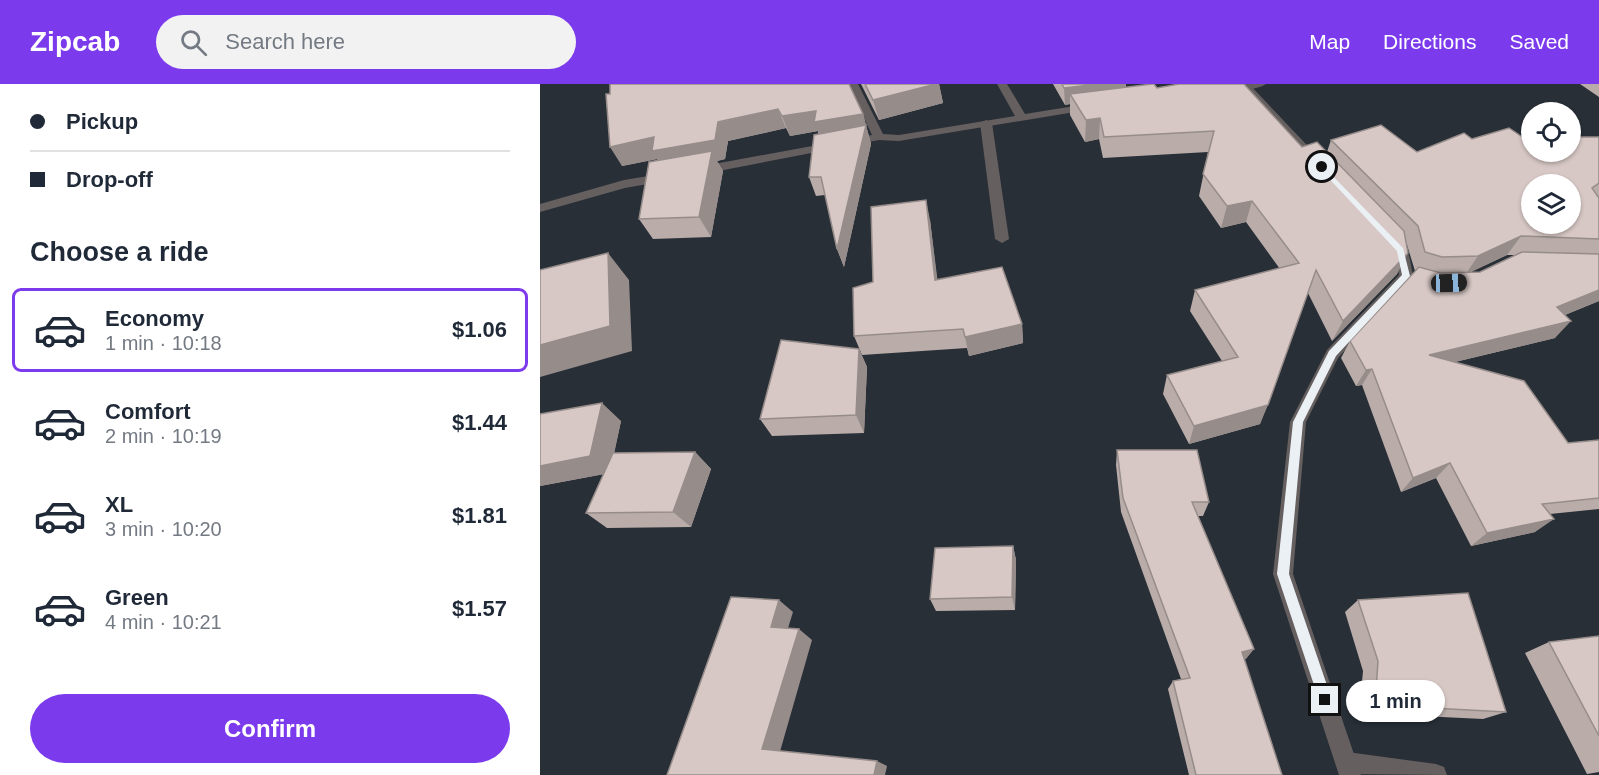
<!DOCTYPE html>
<html lang="en">
<head>
<meta charset="utf-8">
<style>
  body { margin:0; font-family:Helvetica,sans-serif; background:#f2f2f3; color:#1f2937; height:100vh; display:flex; flex-direction:column; font-size:22px; white-space:nowrap }
  * { box-sizing:border-box; margin:0 }
  p { font-size:20px; color:#747a83 }
  .icon { flex:none; width:33px; height:33px; fill:none; stroke:currentColor; stroke-width:2; stroke-linecap:round; stroke-linejoin:round }
  .map { position:relative; flex:1; overflow:hidden }
  .drawer { display:flex; flex-direction:column; background:#fff; width:540px }
  .drawer>* { flex:none }
  .banner { display:grid; align-content:center; height:132px; padding:0 30px; background:#fff }
  .buttons { position:absolute; left:981px; top:18px; display:grid; gap:12px }
  .buttons a { display:grid; place-items:center; width:60px; height:60px; border-radius:50%; background:#fff; box-shadow:0 2px 4px #0004; font-size:30px }
  .end { position:absolute; width:27px; height:27px; margin:-14px; border:8px solid #ebf0f5; background:#111; box-shadow:0 0 0 3px #111 }
  .from { border-radius:50% }
  .bubble { position:absolute; height:42px; border-radius:21px; background:#fff; box-shadow:0 2px 4px #0004; font-size:20px; font-weight:700; line-height:42px; text-align:center }
  .car { position:absolute; width:18px; height:36px; margin:-18px -9px; border-radius:8px; box-shadow:0 0 4px 2px #0007; background:linear-gradient(#222 24%,#8ab4d8 0 40%,#222 0 76%,#8ab4d8 0 86%,#222 0) }
  .banner b { display:flex; align-items:center; gap:21px; height:57px; font-size:22px }
  .banner b+b { border-top:2px solid #e0e1e3 }
  .banner i { width:15px; height:15px; background:#1f2937 }
  ul { padding:0; list-style:none }
  li { display:flex; align-items:center; gap:18px; height:84px; margin:0 12px 9px; padding:0 18px; border:3px solid transparent; border-radius:9px }
  li div { flex:1 }
  li b { display:block; font-size:22px }
  li em { font-style:normal; font-weight:700 }
  li.active { border-color:#7c3aed }
  li>.icon { width:54px; height:54px; stroke-width:1.5 }
  h2 { padding:0 30px; font-size:27px; line-height:72px }
  .primary-button { display:flex; gap:12px; margin-top:auto; padding:12px 30px }
  .primary-button a { flex:1; height:69px; border-radius:36px; background:#7c3aed; color:#fff; font-size:24px; font-weight:700; line-height:69px; text-align:center }
  header { display:flex; align-items:center; gap:36px; box-sizing:border-box; height:84px; padding:0 30px; background:#7c3aed; color:#fff }
  header strong { font-size:28px }
  nav { display:flex; gap:33px; margin-inline-start:auto; font-size:21px }
  .search { width:420px; height:54px; background:#f2f2f3; display:flex; align-items:center; gap:15px; box-sizing:border-box; padding:0 21px; border-radius:33px; color:#747a83; font-size:22px }
  main { display:flex; flex:1; min-height:0 }
  .map>svg:first-child { display:block }
</style>
</head>
<body>
<header>
<strong>Zipcab</strong>
<div class="search"><svg class="icon" aria-label="search" viewBox="0 0 24 24"><circle cx="10" cy="10" r="6"/><path d="M15 15l6 6"/></svg>Search here</div>
<nav><a>Map</a><a>Directions</a><a>Saved</a></nav>
</header>
<main>
<section class="drawer">
<div class="banner">
<b><i class="from"></i>Pickup</b>
<b><i></i>Drop-off</b>
</div>
<h2>Choose a ride</h2>
<ul>
<li class="active"><svg class="icon" aria-label="car" viewBox="0 0 24 24"><path d="M5 17H2v-5l4-1 3-4h7l3 4 3 1v5h-3M9 17h6M6 11h13"/><circle cx="7" cy="17" r="2"/><circle cx="17" cy="17" r="2"/></svg><div><b>Economy</b><p>1 min · 10:18</p></div><em>$1.06</em></li>
<li><svg class="icon" aria-label="car" viewBox="0 0 24 24"><path d="M5 17H2v-5l4-1 3-4h7l3 4 3 1v5h-3M9 17h6M6 11h13"/><circle cx="7" cy="17" r="2"/><circle cx="17" cy="17" r="2"/></svg><div><b>Comfort</b><p>2 min · 10:19</p></div><em>$1.44</em></li>
<li><svg class="icon" aria-label="car" viewBox="0 0 24 24"><path d="M5 17H2v-5l4-1 3-4h7l3 4 3 1v5h-3M9 17h6M6 11h13"/><circle cx="7" cy="17" r="2"/><circle cx="17" cy="17" r="2"/></svg><div><b>XL</b><p>3 min · 10:20</p></div><em>$1.81</em></li>
<li><svg class="icon" aria-label="car" viewBox="0 0 24 24"><path d="M5 17H2v-5l4-1 3-4h7l3 4 3 1v5h-3M9 17h6M6 11h13"/><circle cx="7" cy="17" r="2"/><circle cx="17" cy="17" r="2"/></svg><div><b>Green</b><p>4 min · 10:21</p></div><em>$1.57</em></li>
</ul>
<div class="primary-button"><a>Confirm</a></div>
</section>
<div class="map">
<svg width="1059" height="691" viewBox="0 0 1059 691">
  <rect width="100%" height="100%" fill="#282f37"/>
  <g fill="none" stroke-linecap="round" stroke-linejoin="round">
    <path fill="#655f5f" fill-rule="evenodd" d="M446 36 452 39 469 155 462 159 455 155 440 39Z"/>
    <path fill="#655f5f" fill-rule="evenodd" d="M308 0H318L343 50 359 51 475 32 457 0H467L485 30 553 19 558 22 553 25 359 57 339 56 158 91 152 87 158 83 332 51Z
      M687 0H726C718 6 691 9 683 3Z
      M127 89 131 90V96L85 104 0 128V120L84 96Z
      M807 668 896 680 904 683 907 691 807 690 799 687 796 679 799 671Z"/>
    <path fill="#655f5f" fill-rule="evenodd" d="M698 0H709L781 76V80H773Z
      M855 155C870 160 870 178 873 192L798 274 766 338 753 490 821 691H799L733 490 750 338 787 266 859 191 855 167 848 159Z"/>
  </g>
  <path fill="#b9aca9" fill-rule="evenodd" d="M321 0H399L403 19 339 36Z
    M513 0H586V3L617 4 762 63 787 68 791 56 877 68 932 55 1059 53V217L1025 231 1015 254 915 278 1028 359 1059 356V425L1010 430 995 448 931 462 896 394 861 408 822 301 816 302 801 274 810 257 875 187 867 161 857 190 792 257 768 209 720 340 649 360 623 310 627 291 682 277 650 227 655 206 740 185 706 138 681 144 659 112 668 68 563 74 559 55 545 58 530 31V20L525 21ZM967 171H976L940 188H930Z
    M1040 0H1059V13Z
    M70 10 323 30 331 60 304 183 297 165 285 111 276 112 269 93 278 50V47L250 52 246 44 188 57 185 75 177 77 183 87 171 153 113 155 99 135 118 77 117 75 82 82Z
    M390 136 397 196 482 240 483 259 429 272 427 264 322 271 314 252Z
    M319 265 327 283 324 349 232 352 220 335Z
    M0 330 81 337 74 369 155 368 171 385 151 443 67 444 46 429 64 390 0 402Z
    M577 366 669 418 663 432H658L714 565 704 575 742 691H649L628 605 633 597 641 595 581 428 576 381Z
    M473 462 476 476 475 526 396 527 390 515Z
    M818 516 966 628 943 635 819 629 823 587 805 528Z
    M1059 552V688L1047 690 985 569 1009 558Z"/>
  <path fill="#968c8a" d="M396 0H399L403 19 339 36 333 16Z
    M558 0H586L585 13 530 10V20L525 21 524 4Z
    M238 25 246 44 188 57 185 75 177 77 183 87 171 153 159 133 124 87 117 75 82 82 70 63Z
    M276 27 323 30 331 60 304 183 297 165 281 58 278 47 250 52 242 32Z
    M560 34 559 55 545 58 546 36Z
    M386 116 390 136 400 216 395 196Z
    M712 117 706 138 681 144 687 122Z
    M981 152 967 171 925 191 938 172Z
    M68 169 89 196 92 267 0 293V261Z
    M868 169 857 190 792 257 803 237Z
    M1059 206V217L1002 240 1017 223Z
    M1031 237 1015 254 877 287 889 271Z
    M482 240 483 259 429 272 425 253Z
    M319 265 327 283 324 349 316 331Z
    M832 285 822 301 816 302 826 286Z
    M62 319 81 337 70 389 0 402V382Z
    M728 321 720 340 649 360 654 342Z
    M155 368 171 385 151 443 133 428Z
    M910 379 896 394 861 408 873 394Z
    M1014 435 995 448 931 462 947 449Z
    M473 462 476 476 475 526 472 513Z
    M239 516 253 528 245 554 231 543Z
    M259 545 272 556 239 671 222 665Z
    M714 565 706 575 694 578 702 568Z
    M337 677 347 682 345 691H334Z"/>
  <path fill="#d7c8c5" stroke="#968c8a" stroke-width="1.5" fill-rule="evenodd" d="M70 0H309L323 30 274 38 276 27 242 32 238 25 178 38 175 56 112 67 114 53 70 63 66 10H70Z
    M325 0H396L333 16Z
    M522 0H558L524 4Z
    M612 0H614L617 4 639 0H704L762 63 777 58 864 147 868 169 803 237 776 186 728 321 654 342 627 291 698 273 655 206 759 179 712 117 687 122 663 90 674 47 564 53 560 34 546 36 530 10Z
    M326 41 297 165 281 93H269L274 51Z
    M841 41 877 68 924 49 932 55 969 44 984 54 992 52V68H1030V53H1059V99L1052 104 1059 114V155L981 152 938 172 902 173 885 168 878 142 791 56ZM992 100H1030V140H992Z
    M172 67 159 133 99 135 109 78Z
    M386 116 395 196 462 183 482 240 425 253 423 245 314 252 313 204 333 198 331 123Z
    M982 168 1059 170V206L1017 223 1031 237 889 271 984 297 1028 359 1059 356V414L1002 420 1014 435 947 449 910 379 873 394 832 285 826 286 810 257 879 183 901 189 940 188Z
    M68 169 70 242 0 261V186Z
    M241 256 319 265 316 331 220 335Z
    M62 319 50 372 0 382V330Z
    M577 366H657L669 418H652L714 565 702 568 742 691H656L633 597 650 594 583 414Z
    M155 368 133 428 46 429 73 369Z
    M473 462 472 513 390 515 395 464Z
    M928 509 966 628 835 621 838 577 818 516Z
    M191 513 239 516 231 543 259 545 222 665 337 677 334 691H127Z
    M1059 552V652L1009 558Z"/>
  <path fill="#ebf0f5" d="M782 81 863 164 870 192 796 272 763 338 749 490 792 616 790 620 785 622 781 620 779 616 737 490 753 338 789 267 862 191 857 167 780 85Z"/>
</svg>
<div class="buttons">
<a><svg class="icon" aria-label="locate" viewBox="0 0 24 24"><circle cx="12" cy="12" r="6"/><path d="M12 2v4M12 18v4M2 12h4M18 12h4"/></svg></a>
<a><svg class="icon" aria-label="layers" viewBox="0 0 24 24"><path d="M12 4l9 5-9 5-9-5zM3 14l9 5 9-5"/></svg></a>
</div>
<i class="end from" style="left:782px;top:83px"></i>
<i class="end" style="left:785px;top:616px"></i>
<div class="bubble" style="left:806px;top:596px;width:99px">1 min</div>
<i class="car" style="left:909px;top:199px;rotate:88deg"></i>
</div>
</main>
</body>
</html>
